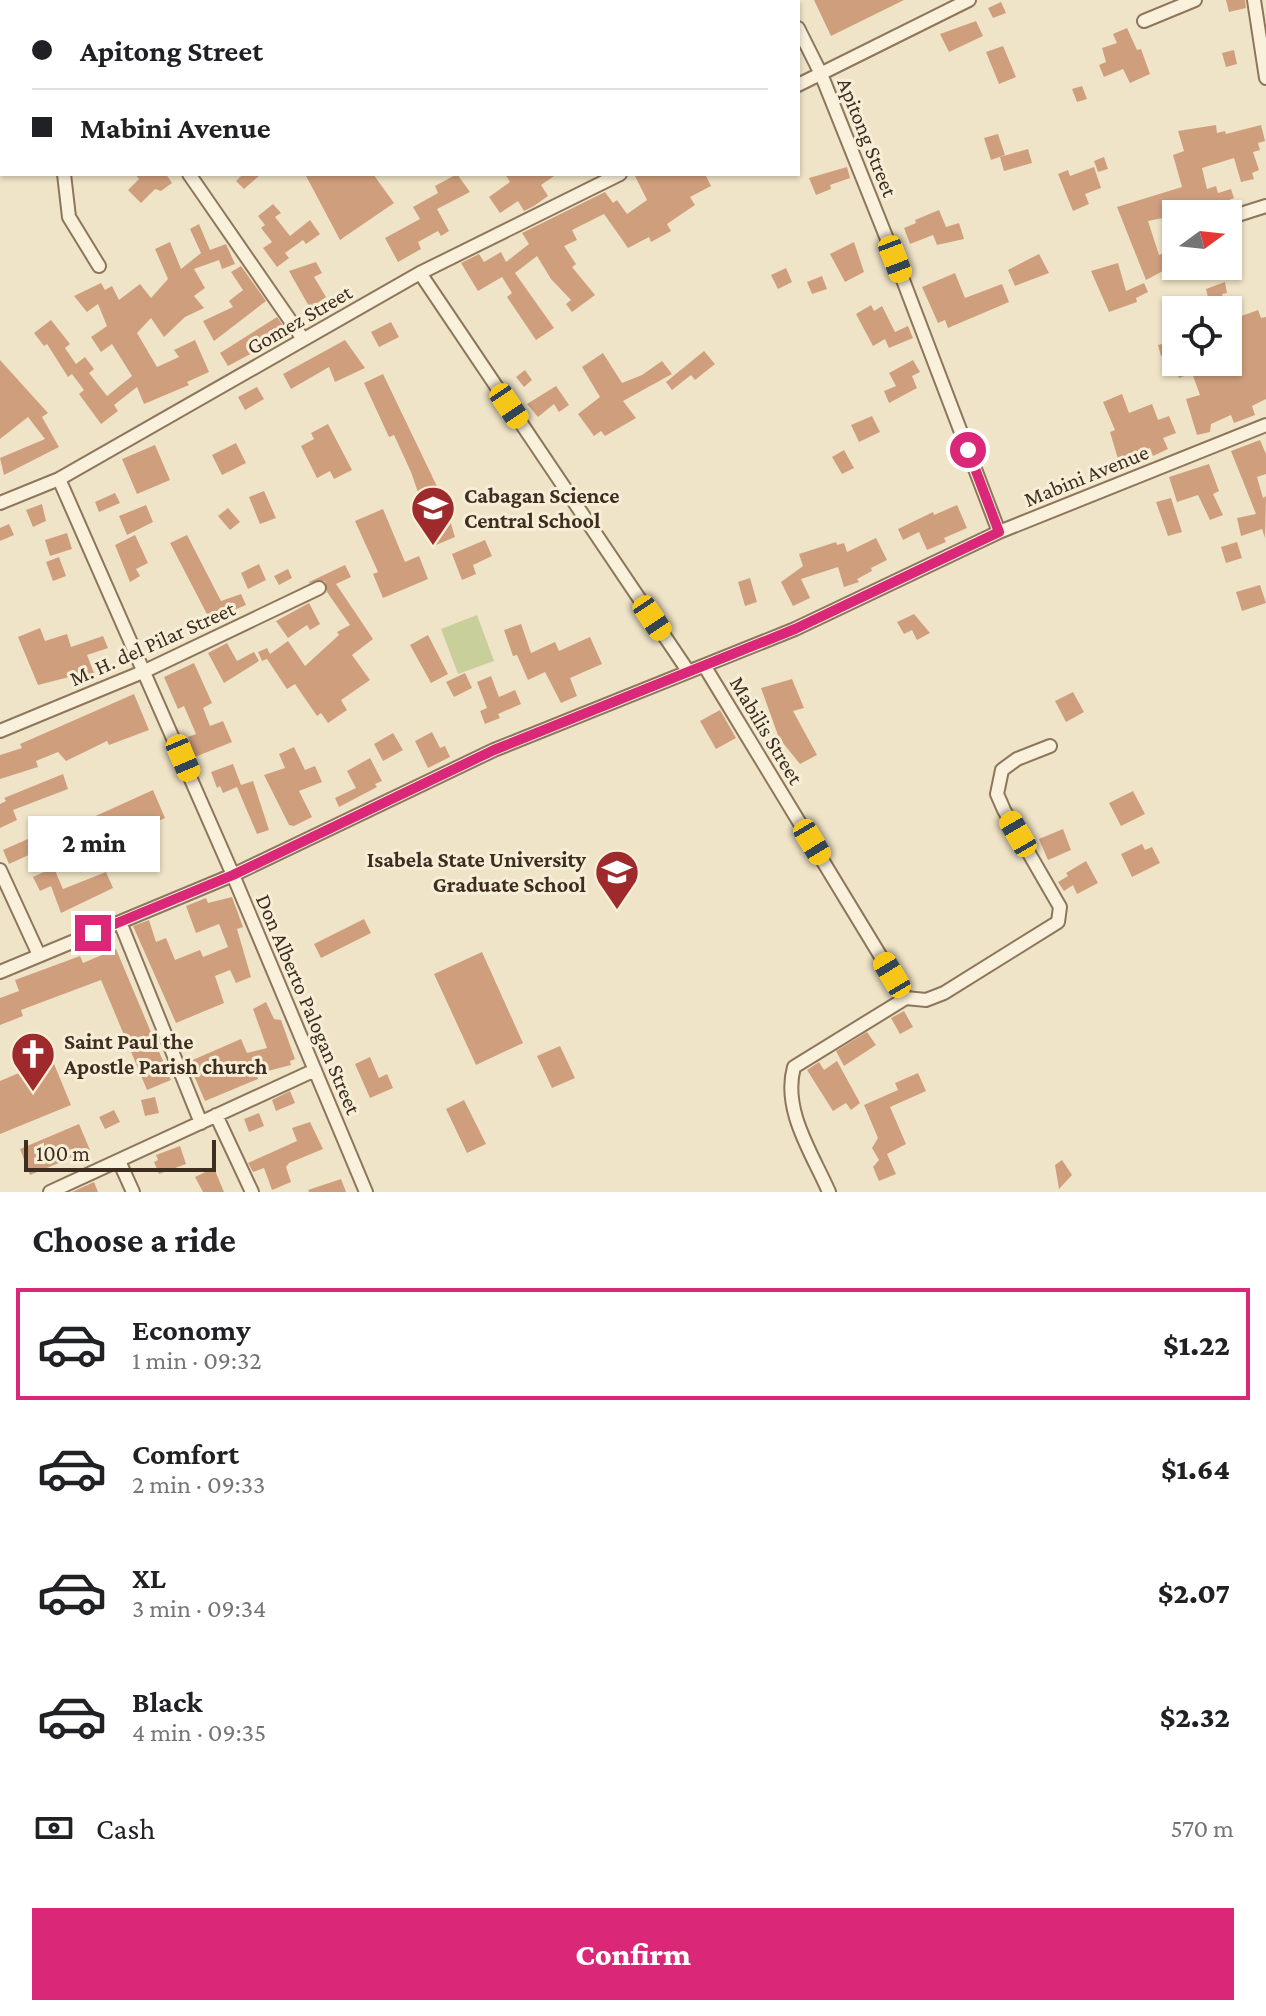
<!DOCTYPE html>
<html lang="en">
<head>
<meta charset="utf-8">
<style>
  body { margin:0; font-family:"Crimson Pro",serif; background:#f2f2f2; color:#202124; height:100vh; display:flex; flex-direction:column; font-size:30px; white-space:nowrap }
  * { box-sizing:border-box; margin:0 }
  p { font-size:26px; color:#757577 }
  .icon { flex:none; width:44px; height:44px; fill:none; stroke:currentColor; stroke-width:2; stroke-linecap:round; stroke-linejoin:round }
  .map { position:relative; height:1192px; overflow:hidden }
  .panel { display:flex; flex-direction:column; background:#fff; flex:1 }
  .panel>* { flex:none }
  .guide { position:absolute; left:0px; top:0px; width:800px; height:176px; box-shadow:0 2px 6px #0004; display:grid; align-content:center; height:176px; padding:0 32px; background:#fff }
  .needle { width:52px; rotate:75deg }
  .controls { position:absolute; left:1162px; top:200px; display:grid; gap:16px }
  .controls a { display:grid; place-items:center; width:80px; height:80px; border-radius:0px; background:#fff; box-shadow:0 2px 6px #0004; font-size:40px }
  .scale { position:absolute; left:24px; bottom:20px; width:192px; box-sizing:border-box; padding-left:8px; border:4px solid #3d2e20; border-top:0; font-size:22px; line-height:28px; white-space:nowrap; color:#3d2e20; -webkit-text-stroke:6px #f7eed8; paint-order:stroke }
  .end { position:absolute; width:36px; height:36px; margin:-18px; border:10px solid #db2777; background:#fff; box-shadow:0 0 0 4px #fff }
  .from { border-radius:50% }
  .bubble { position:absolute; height:56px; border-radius:0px; background:#fff; box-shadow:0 2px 6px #0004; font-size:26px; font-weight:800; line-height:56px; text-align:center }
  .car { position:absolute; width:24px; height:48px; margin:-24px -12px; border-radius:10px; box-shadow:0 0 6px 2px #0007; background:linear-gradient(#f5c518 24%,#345 0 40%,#f5c518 0 76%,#345 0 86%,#f5c518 0) }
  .guide b { display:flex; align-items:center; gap:28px; height:76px; font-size:30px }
  .guide b+b { border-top:2px solid #e0e0e0 }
  .guide i { width:20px; height:20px; background:#202124 }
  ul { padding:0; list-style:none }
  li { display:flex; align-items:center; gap:24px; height:112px; margin:0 16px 12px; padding:0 16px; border:4px solid transparent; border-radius:0px }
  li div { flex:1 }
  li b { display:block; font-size:30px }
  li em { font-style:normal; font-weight:800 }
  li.on { border-color:#db2777 }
  li>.icon { width:72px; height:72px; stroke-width:1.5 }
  h2 { padding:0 32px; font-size:36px; line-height:96px }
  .pay { display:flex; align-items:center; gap:20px; height:88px; padding:0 32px; font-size:30px }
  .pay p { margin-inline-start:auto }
  .cta { display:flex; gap:16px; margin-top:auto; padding:16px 32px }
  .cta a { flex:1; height:92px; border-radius:0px; background:#db2777; color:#fff; font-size:32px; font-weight:800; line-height:92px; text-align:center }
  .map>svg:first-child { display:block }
</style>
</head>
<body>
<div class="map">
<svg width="1266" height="1192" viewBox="0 0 1266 1192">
  <rect width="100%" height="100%" fill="#f0e4c8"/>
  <path fill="#c9cf9b" d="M477 615 494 661 458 674 441 629Z"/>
  <path fill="#cf9f7d" d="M814 0H904L831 36Z
    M1226 0H1245L1246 8 1229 12Z
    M1001 2 1006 13 993 18 988 8Z
    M976 21 983 36 949 52 940 34Z
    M1127 28 1137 50 1141 49 1150 74 1130 83 1123 69 1104 77 1099 65 1106 62 1102 48 1117 43 1113 34Z
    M1003 46 1016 77 999 84 986 52Z
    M1234 50 1237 64 1226 67 1222 53Z
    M1082 86 1087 99 1077 102 1072 89Z
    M1216 125 1217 133 1225 131 1226 134 1261 125 1265 141 1258 143 1260 150 1253 152 1259 170 1252 173 1254 179 1241 182 1234 158 1202 168 1207 189 1216 186 1218 193 1231 189 1234 198 1214 206 1212 200 1183 214 1148 221 1159 255 1176 248V264L1146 280 1117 207 1182 187 1173 155 1184 151 1178 131Z
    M998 134 1005 155 991 160 984 138Z
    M1028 149 1032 163 1004 171 1000 157Z
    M1104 157 1108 169 1098 172 1094 161Z
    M847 167 850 178 830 185 831 189 816 195 809 178Z
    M1094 167 1101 188 1085 194 1089 204 1073 211 1058 174 1068 170 1070 176Z
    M135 174H166L172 183 161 191 155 189 141 203 128 190 139 179Z
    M243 174H261L244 189 236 181Z
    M305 174H373L394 203 340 240Z
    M457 174 470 192 437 209 449 231 441 236 438 231 418 242 421 249 398 262 385 238 420 219 413 207 438 193 435 186Z
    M505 174H557L541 185 548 196 534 206 524 211 518 201 500 213 489 197 510 182Z
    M634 174H705L711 186 690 197 695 205 667 224 671 231 651 242 649 237 628 248 604 214 572 230 577 240 564 246 576 264 572 267 595 295 572 312 566 304 571 300 551 279 537 256 515 273 554 328 536 340 507 297 512 293 502 277 478 291 461 263 479 254 484 262 501 252 506 262 529 244 522 233 605 192 613 203 617 200 627 214 647 200Z
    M273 204 281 213 275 217 290 236 310 220 320 234 306 244 303 240 285 253 289 258 277 267 263 248 272 242 261 228 265 225 258 216Z
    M939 210 946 227 959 223 964 239 937 245 933 235 910 244 904 228 916 223 915 220Z
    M199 224 210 250 226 244 235 264 222 269 219 260 194 269 205 288 194 296 204 308 185 317 164 337 151 318 137 333 157 367 179 357 174 350 195 340 209 372 187 382 189 385 144 404 137 387 114 405 118 411 101 424 79 394 84 390 72 374 68 377 47 344 44 346 34 333 51 320 70 344 65 348 76 364 85 357 94 369 89 373 107 396 132 376 112 344 101 352 91 337 107 326 98 304 87 312 74 296 101 283 105 290 112 286 119 300 140 284 151 298 168 279 155 249 170 242 181 269 201 253 190 229Z
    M854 242 864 272 845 282 830 254Z
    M1039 254 1049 273 1015 286 1008 270Z
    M316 262 322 273 314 277 326 297 310 308 289 271Z
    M1118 263 1126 291 1144 283 1148 292 1136 298 1137 302 1109 312 1091 271Z
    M241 266 266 301 214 341 203 321 233 307 229 301 243 290 231 272Z
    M786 268 792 282 778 289 771 275Z
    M955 273 965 298 1002 284 1009 302 948 328 945 320 938 323 922 287Z
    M822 276 827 289 812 294 807 282Z
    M1225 282 1227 293 1222 294 1226 310H1174L1208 297 1206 289Z
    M871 305 874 311 882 306 895 332 908 326 913 338 889 348 885 339 873 346 856 314Z
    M1258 310 1261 318 1266 317V399L1252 406 1255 415 1234 423 1231 415 1211 424 1210 432 1197 435 1186 399 1200 395 1192 373 1179 378 1173 362H1228V321Z
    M277 317 284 327 267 338 271 343 228 366 220 353Z
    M391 322 399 337 379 347 371 332Z
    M345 340 365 368 335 382 329 367 291 389 283 374Z
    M1176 340V352L1161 356 1158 345Z
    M704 351 715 364 695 380 691 375 672 390 666 382Z
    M603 353 622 383 642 375 662 361 672 374 623 401 636 418 605 436 601 431 594 436 578 414 600 397 582 367Z
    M0 360 48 413 42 417 59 447 4 475 0 458 45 439 28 417 0 439Z
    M913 360 920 372 912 376 917 388 889 403 884 391 896 386 889 373Z
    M525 370 532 380 524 387 516 377Z
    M383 374 444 501 455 537 436 545 411 472 394 435 389 437 364 383Z
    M556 386 569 405 559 412 554 404 538 417 527 404Z
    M257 387 264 399 245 410 238 397Z
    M1122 394 1129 413 1152 404 1158 420 1169 416 1176 433 1163 438 1168 449 1153 456 1150 448 1118 459 1110 432 1115 430 1103 402Z
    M872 416 880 432 859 442 851 425Z
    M328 424 352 470 334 479 330 471 317 478 301 446 314 439 311 433Z
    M1260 440 1266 454V474L1257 477 1263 498 1266 496 1265 538 1262 529 1241 536 1237 518 1256 514 1231 451Z
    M236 443 246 463 222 475 212 455Z
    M155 445 170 480 137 494 122 459Z
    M844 450 854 468 842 474 832 457Z
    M1209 464 1219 491 1213 494 1223 515 1210 520 1198 495 1177 502 1169 477Z
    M264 491 276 518 260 524 249 497Z
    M115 493 120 503 99 512 95 502Z
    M1171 498 1182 532 1168 536 1156 502Z
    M42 504 46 521 33 527 26 510Z
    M146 505 153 522 127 535 119 516Z
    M957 505 967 528 944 538 946 542 927 550 919 532 903 540 898 529 933 512 934 515Z
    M228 508 240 522 230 530 218 516Z
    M383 509 405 562 419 556 428 579 383 598 373 574 378 572 355 521Z
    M9 524 14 535 0 541V528Z
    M67 533 72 549 50 556 45 540Z
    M135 535 148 563 136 569 140 576 130 582 115 545Z
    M187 535 221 601 241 594 246 605 210 620 170 543Z
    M876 538 887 560 871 568 872 571 857 579 859 582 844 587 838 567 801 579 810 598 793 606 781 582 803 566 799 554 836 542 837 545 844 543 847 552Z
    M485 540 492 556 473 565 476 574 462 580 452 554Z
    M1237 542 1242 558 1226 563 1221 547Z
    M59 557 66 576 53 581 46 562Z
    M259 564 266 580 248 589 241 573Z
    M345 565 351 577 336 584 373 639 352 655 370 680 341 700 347 710 328 723 321 713 317 716 295 684 287 689 267 659 262 661 258 652 267 648 270 654 288 641 305 666 339 635 337 632 350 625 327 592 325 581 307 583Z
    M288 569 292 578 279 585 274 576Z
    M750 578 757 602 745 606 738 582Z
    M1260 585 1266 603 1242 611 1236 592Z
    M309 603 320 624 310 630 307 625 288 638 276 621Z
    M914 614 930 633 917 640 912 630 904 634 897 622Z
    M521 624 531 653 555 642 559 651 590 637 602 664 570 678 577 696 561 703 545 672 528 680 517 655 513 656 504 630Z
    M40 628 45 641 67 634 71 647 103 636 108 648 87 655 94 673 78 679 77 675 38 685 18 637Z
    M428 635 448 674 431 683 410 645Z
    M227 643 237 661 254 652 259 661 224 683 208 653Z
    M194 663 212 703 203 708 210 726 223 721 232 742 195 757 188 737 196 734 184 706 178 709 164 677Z
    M465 673 472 688 454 697 446 682Z
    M491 676 499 697 515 690 521 704 498 714 500 718 485 724 480 711 487 708 477 682Z
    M792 679 804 708 793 711 817 755 800 764 779 738 761 688Z
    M1073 692 1084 712 1066 722 1055 701Z
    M134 694 149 730 109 745 107 741 66 761 58 752 36 761 38 767 0 779V755L22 748 20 744Z
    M720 710 736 738 716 749 700 721Z
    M432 732 440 748 445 746 450 757 428 768 415 741Z
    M393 733 403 750 383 761 374 744Z
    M294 747 305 770 315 766 322 782 299 791 312 817 294 826 289 825 264 775 285 768 279 754Z
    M370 758 382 781 375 784 377 787 339 807 335 798 356 788 347 771Z
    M233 764 241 785 253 781 269 830 257 834 237 787 223 793 220 786 217 788 211 772Z
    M63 774 68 789 13 810 17 820 0 828V804L6 801 4 798Z
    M153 790 165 818 122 838 116 825 96 834 89 819Z
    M1133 791 1145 814 1121 826 1109 803Z
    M1063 829 1071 850 1048 860 1039 839Z
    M39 834 44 848 9 864 3 850Z
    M95 843 104 853 94 862 85 851Z
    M1142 844 1145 850 1152 847 1160 863 1132 877 1121 854Z
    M50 859 63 889 106 872 113 888 61 913 51 886 40 891 33 877 46 871 43 862Z
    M1086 861 1098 883 1077 894 1073 885 1064 891 1058 882 1068 876 1066 873Z
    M232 897 243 927 237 929 251 977 236 983 230 970 215 976 224 1003 176 1023 133 926 149 920 156 942 166 938 175 960 200 950 203 957 228 947 219 924 196 933 186 906 206 898 208 903Z
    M364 919 371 933 321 958 314 944Z
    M116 949 171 1080 147 1090 101 980 21 1010 23 1016 0 1025V998L19 991 15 980 80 956 83 963Z
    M482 952 523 1043 476 1065 434 974Z
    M266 1002 274 1019 281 1020 295 1059 290 1061 291 1065 256 1074 258 1079 205 1101 188 1062 241 1039 247 1053 267 1048 253 1009Z
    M904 1011 913 1027 900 1034 891 1018Z
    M867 1032 876 1045 844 1066 836 1051Z
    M560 1046 575 1078 552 1088 537 1056Z
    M370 1057 379 1078 387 1074 393 1088 370 1098 355 1064Z
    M52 1059 71 1105 0 1134V1081Z
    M837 1061 860 1103 851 1110 846 1103 833 1111 807 1070 819 1062 824 1070Z
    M918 1073 926 1091 890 1107 906 1144 887 1154 896 1174 879 1181 873 1167 879 1160 872 1148 878 1138 864 1105 898 1090 895 1083Z
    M290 1091 295 1103 276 1111 272 1100Z
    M155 1097 159 1113 145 1116 141 1100Z
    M464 1100 486 1144 467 1153 446 1109Z
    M114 1110 120 1122 105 1129 99 1117Z
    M259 1113 264 1126 249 1132 244 1119Z
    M310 1122 323 1149 289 1163 286 1167 291 1182 272 1190 264 1168 253 1172 248 1163 297 1141 292 1128Z
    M79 1124 90 1150 30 1175 20 1149Z
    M180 1146 186 1164 159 1174 154 1162 158 1160 156 1155Z
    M1062 1160 1072 1175 1059 1189 1055 1165Z
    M214 1168 224 1192H203L195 1177Z
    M341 1179 346 1192H309L308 1190Z
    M94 1182 98 1192H72Z"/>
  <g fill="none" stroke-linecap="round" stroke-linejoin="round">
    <g stroke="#8d765c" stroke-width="16">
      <path id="minor" d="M62 0 64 2
        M784 0 785 2
        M1254 0 1266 78
        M1144 21 1195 0
        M798 28 821 74 895 259 999 532
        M798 85 969 0
        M64 174 69 217 99 266
        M189 174 303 339
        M1228 218 1266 206
        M420 273 688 671
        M59 479 233 875 366 1192
        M0 503 59 479 420 273 620 174
        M705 667 906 998 794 1067C782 1110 812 1153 829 1192
        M0 731 145 671 319 588
        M0 870 39 955
        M120 922 201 1123
        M0 972 233 875 494 750 795 629 999 532 1266 425
        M906 998 926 1000 944 993 1058 922 1060 907 1004 810 997 794 1002 770 1017 759 1050 746
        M216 1115 252 1192
        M119 1161 133 1192
        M50 1192 315 1070"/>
    </g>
    <g stroke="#5b4430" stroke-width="22">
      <path id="primary" d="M165 2 168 0
        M0 108 2 107"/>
    </g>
    <use href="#minor" stroke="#faf1dc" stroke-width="12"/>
    <use href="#primary" stroke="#f3d9a0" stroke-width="18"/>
  </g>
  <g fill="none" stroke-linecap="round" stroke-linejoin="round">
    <path stroke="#db2777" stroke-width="10" d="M93 933 233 875 494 750 795 629 999 532 968 450"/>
  </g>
  <defs>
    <g id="school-pin" transform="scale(2.3)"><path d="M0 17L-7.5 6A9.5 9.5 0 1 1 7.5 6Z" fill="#9e2a2b" stroke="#f7eed8"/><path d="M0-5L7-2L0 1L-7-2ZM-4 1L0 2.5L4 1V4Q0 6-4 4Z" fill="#fff"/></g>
    <g id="university-pin" transform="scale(2.3)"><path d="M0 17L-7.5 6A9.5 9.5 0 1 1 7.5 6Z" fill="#9e2a2b" stroke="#f7eed8"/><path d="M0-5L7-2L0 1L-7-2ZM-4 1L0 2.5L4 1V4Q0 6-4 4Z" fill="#fff"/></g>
    <g id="church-pin" transform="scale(2.3)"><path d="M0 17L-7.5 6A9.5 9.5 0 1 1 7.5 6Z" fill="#9e2a2b" stroke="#f7eed8"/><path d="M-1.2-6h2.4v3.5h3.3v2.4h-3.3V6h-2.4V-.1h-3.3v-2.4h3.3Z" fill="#fff"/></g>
  </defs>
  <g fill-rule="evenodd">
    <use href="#school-pin" x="433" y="508"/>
    <use href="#university-pin" x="617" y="872"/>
    <use href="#church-pin" x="33" y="1054"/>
  </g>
  <g text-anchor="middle" stroke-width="6" stroke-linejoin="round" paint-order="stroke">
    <g font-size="22" fill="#3d2e20" stroke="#f7eed8">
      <text transform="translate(868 137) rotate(68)" y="8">Apitong Street</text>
      <text transform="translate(299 319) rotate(-30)" y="8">Gomez Street</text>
      <text transform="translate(1086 475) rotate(-22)" y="8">Mabini Avenue</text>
      <text transform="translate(152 643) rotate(-24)" y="8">M. H. del Pilar Street</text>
      <text transform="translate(767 730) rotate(59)" y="8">Mabilis Street</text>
      <text transform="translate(309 1004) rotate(67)" y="8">Don Alberto Palogan Street</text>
    </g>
    <g font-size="22" font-weight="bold" fill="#3d2e20" stroke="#f7eed8" text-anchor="start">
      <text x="464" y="503">Cabagan Science<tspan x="464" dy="25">Central School</tspan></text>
      <text x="586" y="867" text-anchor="end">Isabela State University<tspan x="586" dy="25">Graduate School</tspan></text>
      <text x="64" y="1049">Saint Paul the<tspan x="64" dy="25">Apostle Parish church</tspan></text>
    </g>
  </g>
</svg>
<div class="controls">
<a><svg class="needle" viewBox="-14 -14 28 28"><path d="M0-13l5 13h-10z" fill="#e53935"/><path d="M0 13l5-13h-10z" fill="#757577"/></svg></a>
<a><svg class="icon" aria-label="locate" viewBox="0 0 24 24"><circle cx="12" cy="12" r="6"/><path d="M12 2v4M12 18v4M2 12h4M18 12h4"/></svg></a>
</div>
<div class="scale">100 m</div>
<i class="end from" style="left:968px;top:450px"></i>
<i class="end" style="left:93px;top:933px"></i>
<div class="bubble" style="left:28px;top:816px;width:132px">2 min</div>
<i class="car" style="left:895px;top:259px;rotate:159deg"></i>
<i class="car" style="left:509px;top:406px;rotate:146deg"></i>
<i class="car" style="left:652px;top:618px;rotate:146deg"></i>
<i class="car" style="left:183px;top:758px;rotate:157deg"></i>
<i class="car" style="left:1018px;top:834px;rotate:330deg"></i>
<i class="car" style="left:812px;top:842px;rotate:149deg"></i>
<i class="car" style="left:892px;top:975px;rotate:329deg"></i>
<div class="guide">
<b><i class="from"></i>Apitong Street</b>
<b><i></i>Mabini Avenue</b>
</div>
</div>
<section class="panel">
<h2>Choose a ride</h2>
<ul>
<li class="on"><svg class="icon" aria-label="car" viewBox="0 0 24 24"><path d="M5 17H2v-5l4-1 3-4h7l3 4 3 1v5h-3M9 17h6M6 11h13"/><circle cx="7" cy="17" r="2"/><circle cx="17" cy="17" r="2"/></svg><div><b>Economy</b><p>1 min · 09:32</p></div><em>$1.22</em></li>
<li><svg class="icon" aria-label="car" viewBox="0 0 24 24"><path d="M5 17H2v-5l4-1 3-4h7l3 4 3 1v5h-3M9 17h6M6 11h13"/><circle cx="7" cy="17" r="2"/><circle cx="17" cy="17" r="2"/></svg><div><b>Comfort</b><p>2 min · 09:33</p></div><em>$1.64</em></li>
<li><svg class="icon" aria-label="car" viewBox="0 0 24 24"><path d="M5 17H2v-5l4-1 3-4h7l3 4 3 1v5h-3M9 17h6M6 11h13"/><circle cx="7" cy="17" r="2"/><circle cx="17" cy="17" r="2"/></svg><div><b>XL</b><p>3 min · 09:34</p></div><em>$2.07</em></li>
<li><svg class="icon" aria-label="car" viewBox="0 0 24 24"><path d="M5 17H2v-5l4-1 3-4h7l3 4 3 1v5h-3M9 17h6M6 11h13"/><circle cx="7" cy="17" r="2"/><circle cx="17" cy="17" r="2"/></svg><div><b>Black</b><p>4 min · 09:35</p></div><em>$2.32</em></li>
</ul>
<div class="pay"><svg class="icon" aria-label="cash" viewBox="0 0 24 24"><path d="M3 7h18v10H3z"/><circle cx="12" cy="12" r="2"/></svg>Cash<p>570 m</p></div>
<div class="cta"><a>Confirm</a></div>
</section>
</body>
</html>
